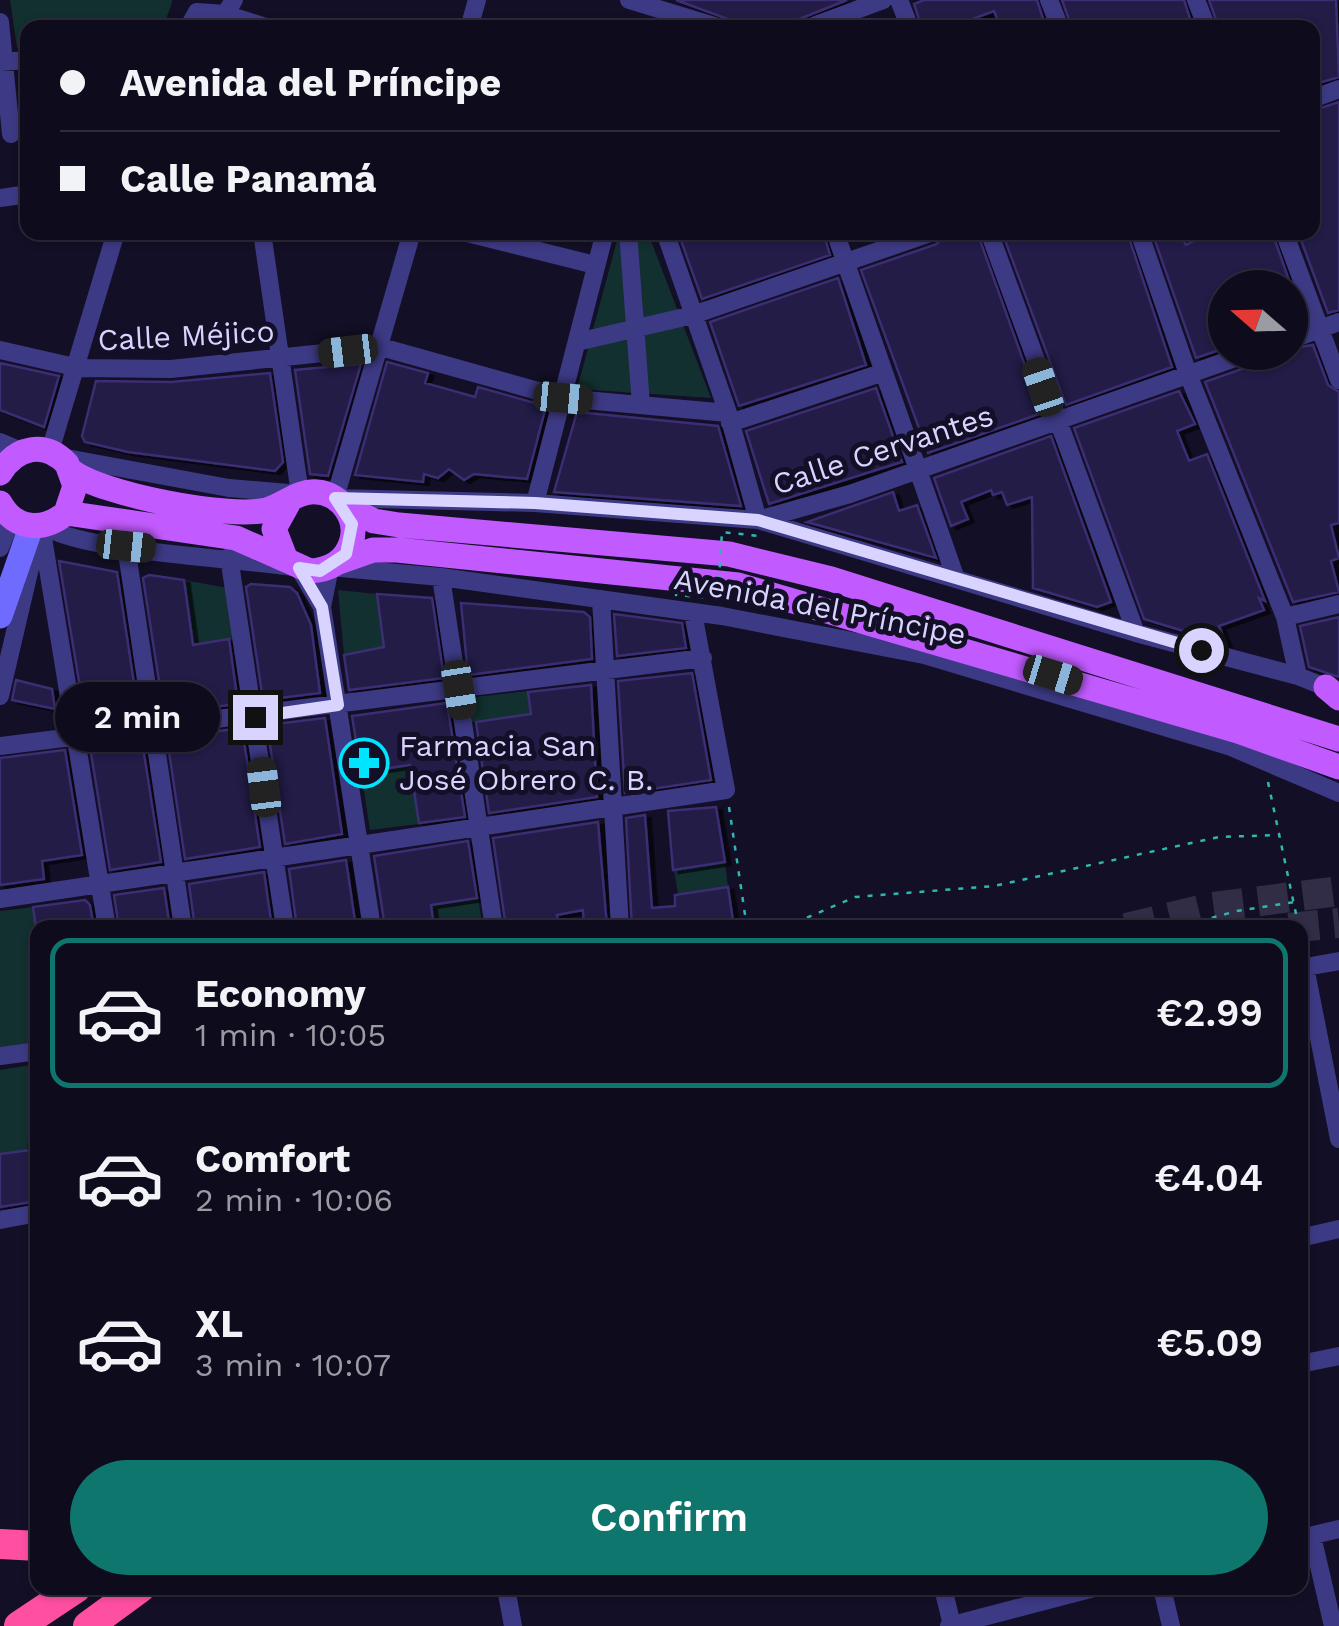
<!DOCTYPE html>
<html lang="en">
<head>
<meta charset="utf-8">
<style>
  body { margin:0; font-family:"Work Sans",sans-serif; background:#171425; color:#f1f3f6; height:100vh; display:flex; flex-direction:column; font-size:38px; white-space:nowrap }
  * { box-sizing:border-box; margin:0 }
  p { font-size:32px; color:#9b9ba3 }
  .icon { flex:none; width:55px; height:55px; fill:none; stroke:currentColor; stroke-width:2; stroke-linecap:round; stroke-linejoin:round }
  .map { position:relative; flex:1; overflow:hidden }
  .side { position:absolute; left:30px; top:920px; width:1278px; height:675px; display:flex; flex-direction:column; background:#0e0b1c; border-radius:20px; box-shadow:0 2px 8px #0004,0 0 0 2px #2e2b3b }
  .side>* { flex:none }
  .top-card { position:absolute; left:20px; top:20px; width:1300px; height:220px; border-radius:20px; box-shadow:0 2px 8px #0004,0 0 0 2px #2e2b3b; display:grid; align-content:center; height:220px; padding:0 40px; background:#0e0b1c }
  .needle { width:65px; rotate:290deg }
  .controls { position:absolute; left:1208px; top:270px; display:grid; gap:20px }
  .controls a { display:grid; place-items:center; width:100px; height:100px; border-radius:50%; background:#0e0b1c; box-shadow:0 2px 8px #0004,0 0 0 2px #2e2b3b; font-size:50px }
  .end { position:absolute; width:45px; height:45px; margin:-22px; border:12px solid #d9d4ff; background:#111; box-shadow:0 0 0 5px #111 }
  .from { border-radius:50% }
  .bubble { position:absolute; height:70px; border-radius:35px; background:#0e0b1c; box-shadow:0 2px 8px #0004,0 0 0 2px #2e2b3b; font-size:32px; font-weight:600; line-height:70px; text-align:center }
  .car { position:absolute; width:30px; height:60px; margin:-30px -15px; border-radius:12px; box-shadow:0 0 8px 2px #0007; background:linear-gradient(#222 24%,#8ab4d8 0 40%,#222 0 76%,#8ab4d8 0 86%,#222 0) }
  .top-card b { display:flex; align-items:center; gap:35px; height:95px; font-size:38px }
  .top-card b+b { border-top:2px solid #2e2b3b }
  .top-card i { width:25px; height:25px; background:#f1f3f6 }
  ul { padding:18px 0 0; list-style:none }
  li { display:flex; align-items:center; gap:30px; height:150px; margin:0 20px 15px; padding:0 20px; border:5px solid transparent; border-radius:20px }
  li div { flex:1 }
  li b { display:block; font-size:38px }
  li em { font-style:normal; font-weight:600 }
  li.current { border-color:#0f766e }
  li>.icon { width:90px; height:90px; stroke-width:1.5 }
  .cta { display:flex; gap:20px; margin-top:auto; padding:20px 40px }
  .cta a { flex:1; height:115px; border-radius:60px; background:#0f766e; color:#fff; font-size:40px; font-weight:600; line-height:115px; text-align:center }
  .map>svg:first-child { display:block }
</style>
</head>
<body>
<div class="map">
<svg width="1339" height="1626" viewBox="0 0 1339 1626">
  <defs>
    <filter id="shadow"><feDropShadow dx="5.5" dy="3" stdDeviation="0" flood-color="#0009"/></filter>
  </defs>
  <rect width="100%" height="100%" fill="#130f26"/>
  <path fill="#12302f" d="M10 0H172V3L163 27 28 28 27 47 17 48Z
    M619 233H648L711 398 577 389Z
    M184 580 228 588 235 639 193 645Z
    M338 590 377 594 384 647 344 655Z
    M528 691 531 714 472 722 470 705 475 697Z
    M410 765 419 824 370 830 361 772Z
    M725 862 728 887 678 894 674 870Z
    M478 897 482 922 434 927 431 905Z
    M33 907 38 938 37 1044 0 1050V911Z
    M37 1064 27 1150 0 1154V1070Z"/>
  <path fill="#241b47" stroke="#3b2d73" stroke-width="2.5" filter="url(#shadow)" d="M676 0H847L777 28H752Z
    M924 0H1037L1046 28H1001L994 11 964 22 966 28H922L914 4Z
    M1062 0H1184L1193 28H1072Z
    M1209 0H1336L1339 77 1312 85V28H1219Z
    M1339 102V310L1328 313 1298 232H1312V111Z
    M678 232H823L830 255 702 299Z
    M945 232H977L1042 413 928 453 861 270 937 244Z
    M1002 232H1061L1062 236 1127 232 1172 367 1066 405Z
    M1152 232H1179L1186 245 1210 232H1272L1303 320 1290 325V288H1225V348L1196 358Z
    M838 278 866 365 739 406 710 322Z
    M1313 345 1328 385 1339 392V523L1331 525 1339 558 1331 561 1339 592 1293 602 1205 382 1256 364 1270 352Z
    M387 362 428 373 425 383 475 397 478 387 542 405 545 410 527 479 474 474 464 480 449 469 438 478 424 474 423 482 355 475Z
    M0 363 59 376 44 427 0 410Z
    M361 364 328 476 310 474 295 370Z
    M270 373 283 462 275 471 128 452 85 442 82 436 96 381 171 382Z
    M876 388 902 462 769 504 746 431Z
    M1179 391 1195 424 1177 431 1189 461 1207 454 1265 601 1259 598 1264 610 1219 626 1226 644 1144 619 1074 428Z
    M577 412 718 426 741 506 554 492Z
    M1051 436 1111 602 1097 607 1033 588 1032 497 1007 505 1002 492 993 495 991 490 961 502 968 519 951 526 934 478Z
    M893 492 899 511 917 505 936 558 807 522Z
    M59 561 117 572 139 716 86 723Z
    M149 575 184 580 193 645 229 639 238 704 164 713 143 578Z
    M251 584 290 587 297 593 311 625 320 693 263 700 246 587Z
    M377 594 432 598 444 678 349 690 344 655 384 647Z
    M461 603 584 612 590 617 592 659 468 675Z
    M614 614 682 623 686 648 617 656Z
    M1339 617V677L1309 667 1300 626Z
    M692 673 711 780 625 793 618 681Z
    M16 680 52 689 55 709 12 700Z
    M591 685 597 797 489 813 476 722 531 714 528 692Z
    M447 703 465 817 419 823 410 765 361 772 352 716Z
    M325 718 342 834 285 844 267 725Z
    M242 728 260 847 185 859 167 738Z
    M142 741 161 862 110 870 90 747Z
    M65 750 82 855 42 861 44 879 0 885V758Z
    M716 807 725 862 673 870 668 811Z
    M645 815 652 908 675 906V895L728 887 734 928H632L626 818Z
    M598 822 607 927 584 928 583 910 557 915 559 928H506L493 838Z
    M468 841 477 898 431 905 434 928H385L374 856Z
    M346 860 356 928H297L289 869Z
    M264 872 272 928H195L189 884Z
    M164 888 170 928H119L114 895Z
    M85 900 90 905 94 928H36L33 907Z
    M38 1149V1201L0 1207V1154Z"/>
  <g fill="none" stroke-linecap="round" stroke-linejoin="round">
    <path stroke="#312d47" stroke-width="30" stroke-dasharray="30 15" stroke-linecap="butt" d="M1126 928 1213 907 1339 891
      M1289 928 1339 923"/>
    <path stroke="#2fb8b0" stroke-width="2.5" stroke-dasharray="5 8" stroke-linecap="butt" d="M1268 782 1299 928
      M729 807 747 928
      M783 928 855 897 994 886 1219 837 1280 835
      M1174 928 1237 911 1295 902
      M1300 936 1303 951"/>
    <path stroke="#3d3a85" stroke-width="18" d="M629 0 721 28
      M899 0 910 28
      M1049 0 1060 28
      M1196 0 1207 28
      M0 22 11 134
      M188 28 197 12 225 14 234 0
      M228 28 225 14 269 28
      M469 28 477 0
      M808 28 883 0
      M0 62 28 60
      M1312 99 1339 89
      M0 198 28 194
      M412 232 335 498 535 503 758 520 1136 633 1298 676 1337 692
      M463 232 595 265
      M628 232 641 405
      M665 232 728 413 758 520 850 494 1252 352
      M835 232 956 579
      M989 232 1136 633
      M1139 232 1188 374 1285 617 1298 676
      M1284 232 1339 380
      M1290 340 1339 322
      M577 342 693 315 933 232
      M0 350 79 368 171 369 381 347 563 398 728 413
      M730 423 881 373
      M0 442 21 451
      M50 451 116 232
      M61 457 229 488 300 494 262 232
      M535 503 605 232
      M41 526 107 928
      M43 526C90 553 238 558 299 568L322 607
      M126 546 183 928
      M0 548 12 518
      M229 557 285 928
      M441 577 494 928
      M601 599 620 928
      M1285 617 1339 604
      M0 696 34 551
      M0 746 703 658
      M0 899 726 790 693 613
      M372 928 322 607 330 567 441 577 722 616 924 655 1231 747 1339 793
      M1305 967 1339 1139
      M1300 968 1339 961
      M0 1056 38 1051
      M0 1220 38 1213
      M1300 1238 1339 1229
      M1300 1364 1339 1356
      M1312 1536 1333 1626
      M1301 1538 1339 1529
      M506 1588 513 1626
      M943 1588 952 1625
      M1162 1588 1171 1626
      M949 1626 1094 1588"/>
    <path stroke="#6f6bff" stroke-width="25" d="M0 616 31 527"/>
    <path stroke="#c25bff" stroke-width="25" d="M71 471C102 495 229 519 267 510 284 505 299 490 317 492 342 494 359 520 351 543 345 562 329 570 310 571L286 560 274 529 290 500
      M0 473C16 447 45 440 67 464L75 486 66 513C43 532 15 530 0 503
      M344 506 374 521 399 525 729 554 831 579 1339 739
      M66 513 236 538 286 560
      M339 562 373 550H397L738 585 1238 731 1339 767
      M1326 687 1339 698"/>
    <path stroke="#ff4fa3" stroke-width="30" d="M0 1544 38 1546
      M19 1626 76 1588
      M88 1626 140 1588"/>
    <path stroke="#2fb8b0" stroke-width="2.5" stroke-dasharray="5 8" stroke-linecap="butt" d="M729 600 676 595 678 587 718 595 722 532 759 536"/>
  </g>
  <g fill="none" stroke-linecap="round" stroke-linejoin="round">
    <path stroke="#d9d4ff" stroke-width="12" d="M255 717 338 705 322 607 299 568 320 571 346 554 352 524 335 498 535 503 758 520 1201 650"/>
  </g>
  <defs>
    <g id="pharmacy-ring" transform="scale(2.5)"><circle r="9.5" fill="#130f26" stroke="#00e5ff" stroke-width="1.5"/><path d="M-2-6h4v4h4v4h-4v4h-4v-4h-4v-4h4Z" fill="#00e5ff"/></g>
  </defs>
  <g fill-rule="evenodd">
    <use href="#pharmacy-ring" x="364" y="763"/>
  </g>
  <g text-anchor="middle" stroke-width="10" stroke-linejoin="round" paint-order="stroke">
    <g font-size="30" fill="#d9d4ff" stroke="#130f26">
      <text transform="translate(186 336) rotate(-3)" y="10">Calle Méjico</text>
      <text transform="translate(883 450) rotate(-18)" y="10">Calle Cervantes</text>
      <text transform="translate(820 607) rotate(11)" y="10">Avenida del Príncipe</text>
    </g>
    <g font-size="30" fill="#d9d4ff" stroke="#130f26" text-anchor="start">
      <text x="399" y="756">Farmacia San<tspan x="399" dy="34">José Obrero C. B.</tspan></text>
    </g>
  </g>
</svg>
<div class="controls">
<a><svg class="needle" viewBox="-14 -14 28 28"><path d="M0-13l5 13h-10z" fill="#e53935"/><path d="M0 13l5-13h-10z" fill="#9b9ba3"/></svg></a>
</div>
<i class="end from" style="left:1201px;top:650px"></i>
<i class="end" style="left:255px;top:717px"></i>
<div class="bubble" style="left:55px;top:682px;width:165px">2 min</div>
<i class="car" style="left:348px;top:351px;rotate:263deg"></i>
<i class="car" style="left:1043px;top:387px;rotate:341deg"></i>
<i class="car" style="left:563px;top:398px;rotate:95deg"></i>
<i class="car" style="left:126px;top:546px;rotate:96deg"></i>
<i class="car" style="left:1053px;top:675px;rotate:107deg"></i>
<i class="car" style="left:459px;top:690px;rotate:171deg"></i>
<i class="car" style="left:264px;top:787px;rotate:353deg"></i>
<div class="top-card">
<b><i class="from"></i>Avenida del Príncipe</b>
<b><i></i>Calle Panamá</b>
</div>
<section class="side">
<ul>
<li class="current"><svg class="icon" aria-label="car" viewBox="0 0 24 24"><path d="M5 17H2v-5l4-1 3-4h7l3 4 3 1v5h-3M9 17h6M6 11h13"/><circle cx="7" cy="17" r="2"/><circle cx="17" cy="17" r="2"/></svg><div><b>Economy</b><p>1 min · 10:05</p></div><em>€2.99</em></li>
<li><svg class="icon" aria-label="car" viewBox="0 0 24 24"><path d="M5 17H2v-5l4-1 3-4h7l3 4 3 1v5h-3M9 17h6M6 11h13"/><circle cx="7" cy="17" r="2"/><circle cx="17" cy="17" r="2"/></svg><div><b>Comfort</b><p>2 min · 10:06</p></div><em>€4.04</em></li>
<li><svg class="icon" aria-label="car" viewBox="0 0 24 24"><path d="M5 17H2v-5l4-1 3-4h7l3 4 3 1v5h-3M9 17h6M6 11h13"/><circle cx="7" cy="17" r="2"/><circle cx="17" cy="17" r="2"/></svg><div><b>XL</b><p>3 min · 10:07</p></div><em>€5.09</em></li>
</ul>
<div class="cta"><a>Confirm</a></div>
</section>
</div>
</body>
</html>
